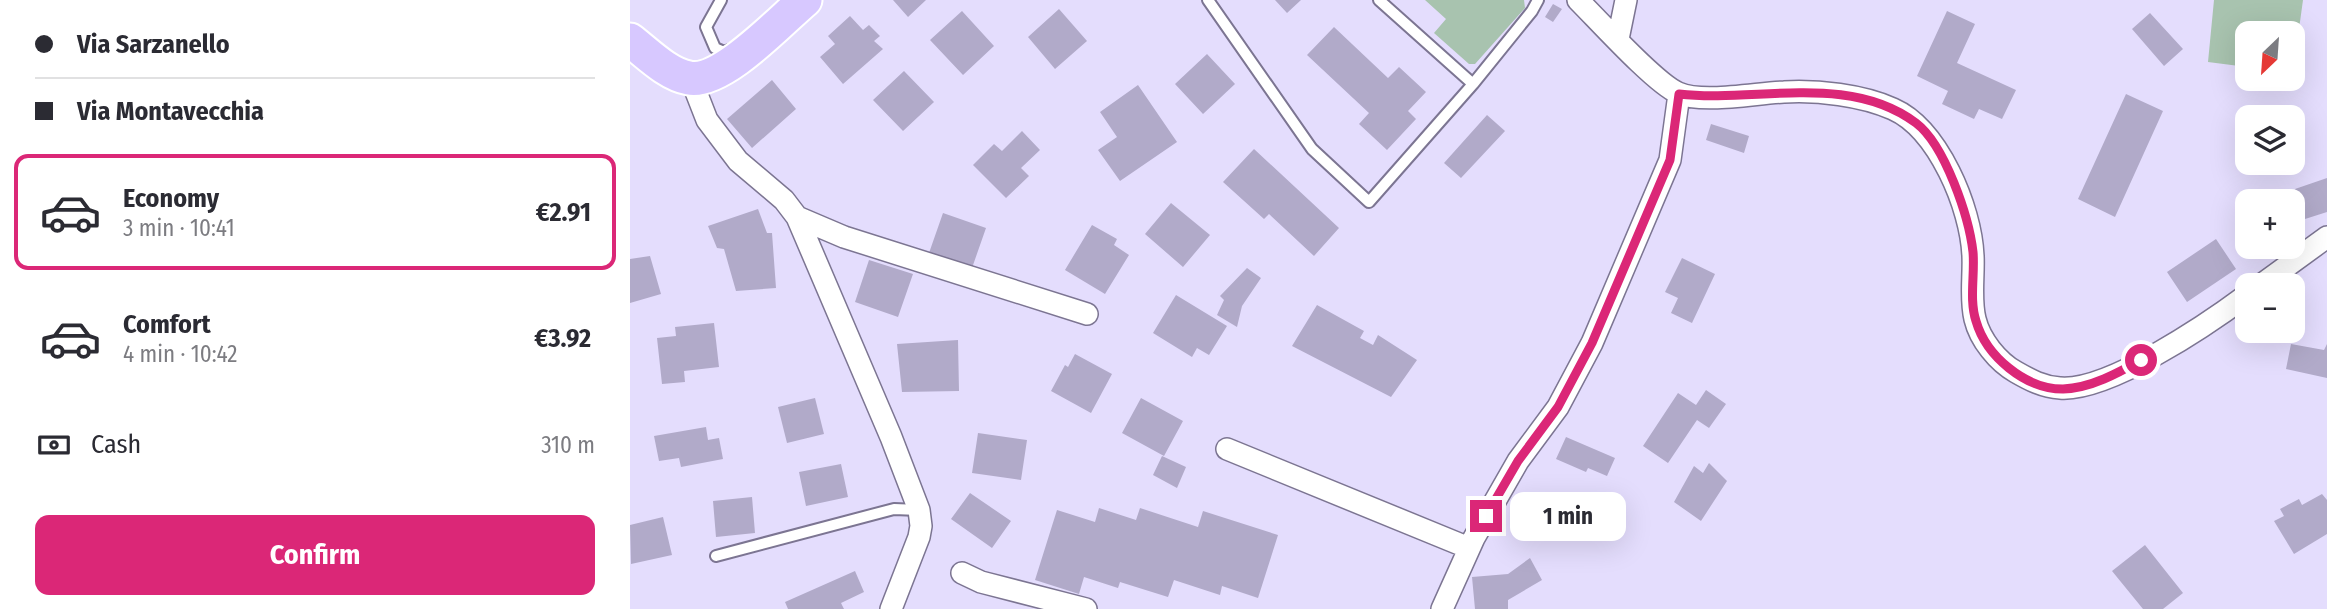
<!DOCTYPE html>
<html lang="en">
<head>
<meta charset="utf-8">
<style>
  body { margin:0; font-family:"Fira Sans Condensed",sans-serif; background:#f7f7f7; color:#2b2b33; height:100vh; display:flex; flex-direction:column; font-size:26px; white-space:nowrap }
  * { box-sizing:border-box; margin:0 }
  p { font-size:23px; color:#7c7c81 }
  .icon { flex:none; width:38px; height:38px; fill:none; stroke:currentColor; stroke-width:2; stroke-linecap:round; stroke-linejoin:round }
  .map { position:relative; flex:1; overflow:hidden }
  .drawer { display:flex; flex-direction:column; background:#fff; width:630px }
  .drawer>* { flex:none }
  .hud { display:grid; align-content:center; height:154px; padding:0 35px; background:#fff }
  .needle { width:46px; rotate:205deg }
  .controls { position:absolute; left:1605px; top:21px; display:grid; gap:14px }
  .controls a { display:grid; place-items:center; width:70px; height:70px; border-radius:14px; background:#fff; box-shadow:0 7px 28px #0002; font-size:35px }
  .end { position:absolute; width:32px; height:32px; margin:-16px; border:9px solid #db2777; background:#fff; box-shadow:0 0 0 4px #fff }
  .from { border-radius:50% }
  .bubble { position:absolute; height:49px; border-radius:14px; background:#fff; box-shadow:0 7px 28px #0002; font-size:23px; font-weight:700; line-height:49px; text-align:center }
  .hud b { display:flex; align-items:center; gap:24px; height:66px; font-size:26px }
  .hud b+b { border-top:2px solid #e1e1e2 }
  .hud i { width:18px; height:18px; background:#2b2b33 }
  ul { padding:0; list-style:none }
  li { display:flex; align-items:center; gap:21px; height:116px; margin:0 14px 10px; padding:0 21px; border:4px solid transparent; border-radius:14px }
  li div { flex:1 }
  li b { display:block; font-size:26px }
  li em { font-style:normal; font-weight:700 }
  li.current { border-color:#db2777 }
  li>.icon { width:63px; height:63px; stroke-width:1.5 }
  .pay { display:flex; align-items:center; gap:18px; height:77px; padding:0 35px; font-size:26px }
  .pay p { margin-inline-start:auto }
  .primary-button { display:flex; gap:14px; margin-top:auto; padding:14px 35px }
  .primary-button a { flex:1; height:80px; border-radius:14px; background:#db2777; color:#fff; font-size:28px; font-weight:700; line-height:80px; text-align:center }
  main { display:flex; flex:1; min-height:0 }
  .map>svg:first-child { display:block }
</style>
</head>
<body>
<main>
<section class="drawer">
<div class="hud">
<b><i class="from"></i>Via Sarzanello</b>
<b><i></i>Via Montavecchia</b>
</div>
<ul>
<li class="current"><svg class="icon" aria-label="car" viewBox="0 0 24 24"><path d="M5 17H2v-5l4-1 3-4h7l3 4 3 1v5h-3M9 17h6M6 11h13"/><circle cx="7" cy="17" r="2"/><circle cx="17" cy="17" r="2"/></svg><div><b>Economy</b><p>3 min · 10:41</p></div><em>€2.91</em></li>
<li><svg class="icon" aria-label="car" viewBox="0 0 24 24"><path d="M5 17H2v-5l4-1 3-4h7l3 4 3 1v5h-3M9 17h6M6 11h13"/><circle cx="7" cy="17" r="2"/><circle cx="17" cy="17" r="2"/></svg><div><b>Comfort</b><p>4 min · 10:42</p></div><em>€3.92</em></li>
</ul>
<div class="pay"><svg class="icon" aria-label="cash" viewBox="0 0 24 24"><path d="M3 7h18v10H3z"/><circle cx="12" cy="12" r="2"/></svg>Cash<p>310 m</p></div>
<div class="primary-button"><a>Confirm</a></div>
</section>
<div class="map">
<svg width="1697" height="609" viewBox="0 0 1697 609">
  <rect width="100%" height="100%" fill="#e4ddfd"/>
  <path fill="#a8c3af" d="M795 0H894L895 8 845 64H839L804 33 816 19Z
    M1584 0H1673L1669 29 1663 40 1662 33H1617V67L1578 62Z"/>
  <path fill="#b1aac9" d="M263 0H296L278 17Z
    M645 0H671L657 13Z
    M923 4 932 9 923 22 915 17Z
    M429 9 457 41 425 69 398 37Z
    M332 11 364 46 333 75 300 40Z
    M1317 11 1345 24 1327 63 1386 90 1372 119 1349 109 1344 119 1312 104 1318 91 1287 76Z
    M1520 13 1553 49 1534 66 1502 29Z
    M220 16 233 30 239 25 250 36 244 41 253 49 213 84 190 57 205 44 198 36Z
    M704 27 758 78 769 67 796 92 778 111 786 119 757 150 729 124 739 113 677 55Z
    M577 54 605 84 573 114 545 84Z
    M274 71 304 102 273 131 243 100Z
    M142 80 166 109 122 148 97 119Z
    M508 85 547 142 490 181 468 150 487 137 470 112Z
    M1496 94 1533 111 1485 217 1448 199Z
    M857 115 875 131 831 178 814 163Z
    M1081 124 1119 136 1114 153 1076 140Z
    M392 131 410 150 391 168 399 176 376 198 343 165 364 144 372 151Z
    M624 149 709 228 684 256 639 214 634 219 593 182Z
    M1697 178V212L1675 219 1665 189Z
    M541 203 580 235 553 267 515 234Z
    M128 209 137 233H142L146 288 106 291 94 249 87 248 78 226Z
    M313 213 356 228 342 268 299 253Z
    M462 225 487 239 484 245 499 255 475 294 435 270Z
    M1586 239 1606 269 1557 302 1537 272Z
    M20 256 31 294 0 303V259Z
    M1052 258 1085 274 1062 323 1041 313 1048 298 1035 292Z
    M239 260 283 274 268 317 225 302Z
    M617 268 631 278 612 306 607 327 587 315 594 300 590 296Z
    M546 295 597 326 579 355 567 348 562 357 523 333Z
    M687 305 734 331 730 338 743 345 748 335 787 360 761 397 662 346Z
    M84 323 89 367 54 371 55 382 32 384 27 338 46 336 45 327Z
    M328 340 329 391 272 392 267 344Z
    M1661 344 1694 350 1697 344V378L1656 369Z
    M445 354 482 374 461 413 421 391 435 365 438 367Z
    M1076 390 1096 404 1079 428 1067 420 1038 463 1013 446 1048 393 1066 405Z
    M185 398 194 434 157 443 148 407Z
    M511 398 553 421 534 456 492 433Z
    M76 427 78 440 89 438 93 459 51 467 49 458 29 461 24 436Z
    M348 433 397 440 391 480 342 473Z
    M936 437 985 458 977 476 958 468 956 472 926 459Z
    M532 456 556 467 547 488 523 475Z
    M1079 463 1097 481 1071 521 1044 502 1064 466 1073 473Z
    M211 464 218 497 176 506 169 472Z
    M340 493 381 521 362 548 321 519Z
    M1692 494 1697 500V534L1664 554 1644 521 1654 516 1650 509 1669 499 1672 505Z
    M122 497 125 533 86 537 83 501Z
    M469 508 506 520 510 508 568 527 573 511 648 535 628 598 592 586 590 595 544 580 538 597 490 582 488 588 454 577 449 594 405 580 427 510 465 522Z
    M33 517 42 555 1 564 0 525Z
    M1515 545 1553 593 1533 609H1513L1482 571Z
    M900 558 912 580 878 600V609H845L842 577 878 574Z
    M225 571 234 592 211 603 214 609H158L155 602Z"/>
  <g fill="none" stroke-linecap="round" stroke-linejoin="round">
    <g stroke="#7c7592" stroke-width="14">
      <path id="service" d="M91 0 76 27 85 48 94 52 104 48
        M578 0 682 149 739 202 843 84
        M749 0 843 84 902 11 908 0
        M86 556 264 509 289 510"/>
    </g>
    <g stroke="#7c7592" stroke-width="24">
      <path id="minor" d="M948 0C969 21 1025 83 1048 93 1073 104 1126 93 1154 92 1187 90 1232 95 1263 109 1308 129 1341 207 1343 256 1344 276 1340 299 1345 319 1350 340 1368 362 1386 372 1400 380 1413 387 1430 388 1478 392 1578 324 1617 295
        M988 39 996 0
        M61 79 77 120 108 161 154 200 167 217 214 237 457 314
        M167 217 261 437 289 510 291 526 289 537 261 609
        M1631 285 1697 237
        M597 449 839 548
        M332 573 351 582 456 609
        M812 609 844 538 888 461 928 407 962 343 1040 160 1049 94"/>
    </g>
    <g stroke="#fff" stroke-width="37">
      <path id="primary" d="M0 40C17 53 37 74 59 78 91 85 151 20 175 0"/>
    </g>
    <use href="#service" stroke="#fff" stroke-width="10"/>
    <use href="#minor" stroke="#fff" stroke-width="21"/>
    <use href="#primary" stroke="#d7c8ff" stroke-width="33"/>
  </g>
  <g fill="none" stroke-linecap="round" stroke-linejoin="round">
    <path stroke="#db2777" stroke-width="9" d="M856 516 888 461 928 407 962 343 1040 160 1049 94C1126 103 1218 72 1286 123 1315 145 1339 217 1343 252 1345 274 1339 300 1346 321 1356 356 1395 389 1433 389 1461 388 1488 373 1511 360"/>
  </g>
</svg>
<div class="controls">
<a><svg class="needle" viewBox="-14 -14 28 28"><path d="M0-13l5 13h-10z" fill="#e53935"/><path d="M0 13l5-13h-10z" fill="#7c7c81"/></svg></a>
<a><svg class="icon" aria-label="layers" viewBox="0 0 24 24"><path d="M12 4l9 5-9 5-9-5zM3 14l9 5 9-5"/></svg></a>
<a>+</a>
<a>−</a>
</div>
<i class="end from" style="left:1511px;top:360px"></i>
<i class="end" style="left:856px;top:516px"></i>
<div class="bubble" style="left:880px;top:492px;width:116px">1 min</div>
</div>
</main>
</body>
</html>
